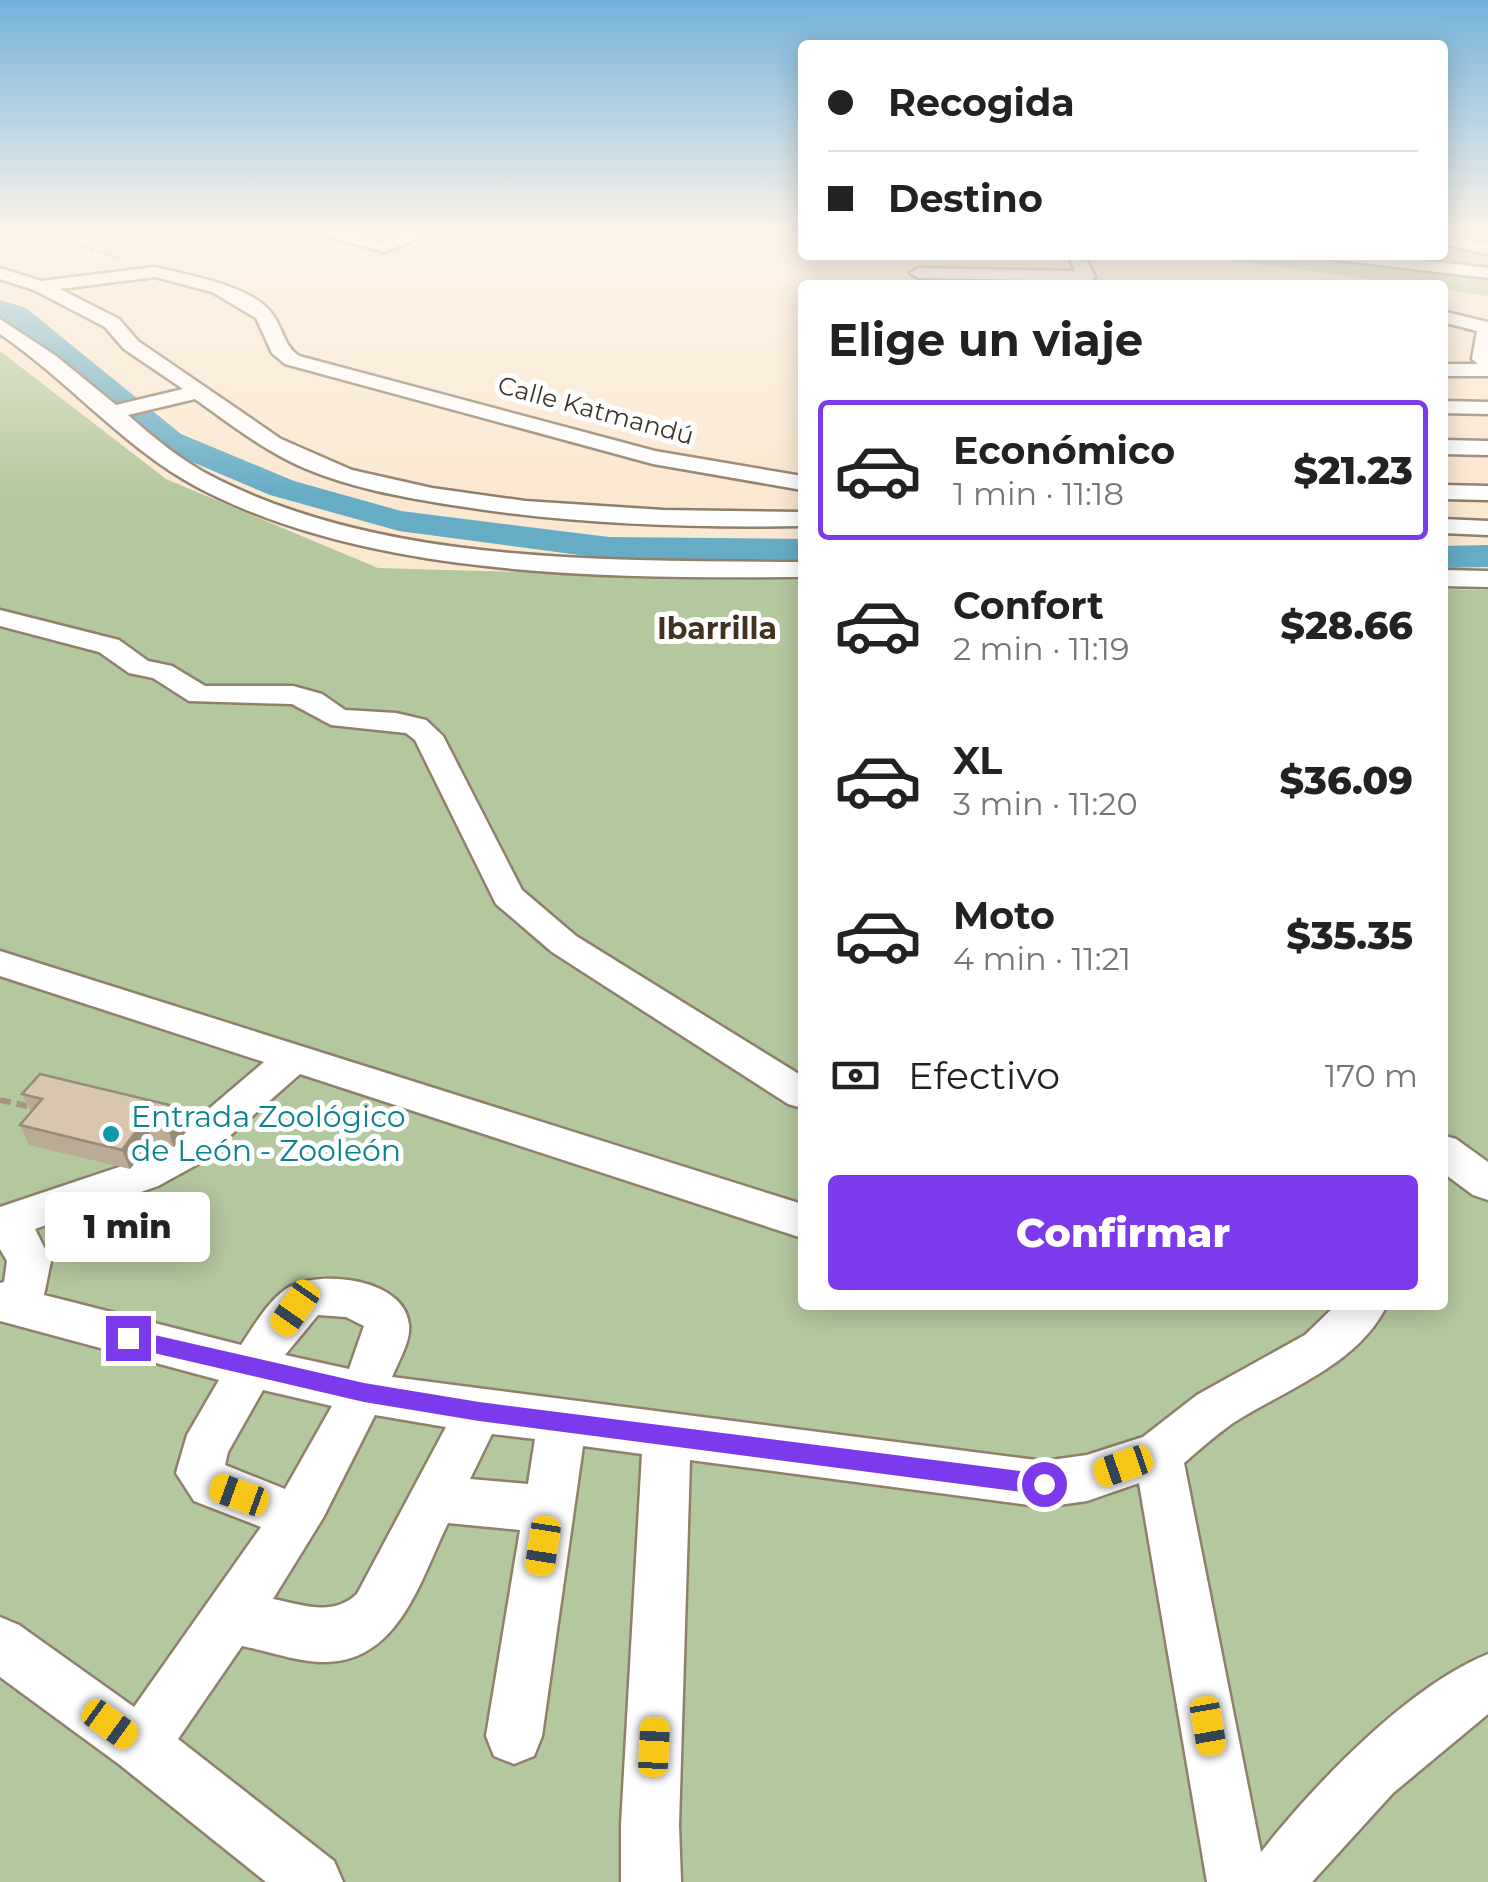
<!DOCTYPE html>
<html lang="es">
<head>
<meta charset="utf-8">
<style>
  body { margin:0; font-family:Montserrat,sans-serif; background:#f6f6f6; color:#222; height:100vh; display:flex; flex-direction:column; font-size:38px; white-space:nowrap }
  * { box-sizing:border-box; margin:0 }
  p { font-size:32px; color:#767676 }
  .icon { flex:none; width:55px; height:55px; fill:none; stroke:currentColor; stroke-width:2; stroke-linecap:round; stroke-linejoin:round }
  .map { position:relative; flex:1; overflow:hidden }
  .side { position:absolute; left:798px; top:280px; width:650px; height:1030px; display:flex; flex-direction:column; background:#fff; border-radius:10px; box-shadow:0 5px 25px #0003 }
  .side>* { flex:none }
  .hud { position:absolute; left:798px; top:40px; width:650px; height:220px; border-radius:10px; box-shadow:0 5px 25px #0003; display:grid; align-content:center; height:220px; padding:0 30px; background:#fff }
  .end { position:absolute; width:45px; height:45px; margin:-22px; border:12px solid #7c3aed; background:#fff; box-shadow:0 0 0 5px #fff }
  .from { border-radius:50% }
  .bubble { position:absolute; height:70px; border-radius:10px; background:#fff; box-shadow:0 5px 25px #0003; font-size:32px; font-weight:800; line-height:70px; text-align:center }
  .car { position:absolute; width:30px; height:60px; margin:-30px -15px; border-radius:12px; box-shadow:0 0 8px 2px #0007; background:linear-gradient(#f5c518 24%,#345 0 40%,#f5c518 0 76%,#345 0 86%,#f5c518 0) }
  .hud b { display:flex; align-items:center; gap:35px; height:95px; font-size:38px }
  .hud b+b { border-top:2px solid #e0e0e0 }
  .hud i { width:25px; height:25px; background:#222 }
  ul { padding:0; list-style:none }
  li { display:flex; align-items:center; gap:30px; height:140px; margin:0 20px 15px; padding:0 10px; border:5px solid transparent; border-radius:10px }
  li div { flex:1 }
  li b { display:block; font-size:38px }
  li em { font-style:normal; font-weight:800 }
  li.current { border-color:#7c3aed }
  li>.icon { width:90px; height:90px; stroke-width:1.5 }
  h2 { padding:0 30px; font-size:45px; line-height:120px }
  .pay { display:flex; align-items:center; gap:25px; height:110px; padding:0 30px; font-size:38px }
  .pay p { margin-inline-start:auto }
  .action { display:flex; gap:20px; margin-top:auto; padding:20px 30px }
  .action a { flex:1; height:115px; border-radius:10px; background:#7c3aed; color:#fff; font-size:40px; font-weight:800; line-height:115px; text-align:center }
  .map>svg:first-child { display:block }
</style>
</head>
<body>
<div class="map">
<svg width="1488" height="1882" viewBox="0 0 1488 1882">
  <rect width="100%" height="100%" fill="#fbe8d1"/>
  <path fill="#b4c8a0" d="M1443 231H1488V296L1443 289 1442 285H1411L1193 255H1442Z
    M0 351 166 479 378 568 802 580V1305H1442L1443 589 1488 590V1882H0Z"/>
  <g fill="none" stroke-linecap="round" stroke-linejoin="round">
    <path fill="#66acc5" fill-rule="evenodd" d="M0 300 26 308 181 434 294 481 401 511 609 537 802 539V560L609 559 399 531 270 495 159 448 0 317Z
      M1488 545V567L1442 568V546Z"/>
    <g stroke="#907f6a" stroke-width="5">
      <path id="minor" d="M253 231H306C294 239 265 239 253 231Z
        M308 231H339L383 242 412 231H437L384 252Z
        M598 231H622L624 234 616 239Z
        M1442 234 1488 244V254L1442 244Z
        M1068 255H1084L1095 277 1092 281 919 278 910 273 919 268 1075 271Z
        M1329 255H1380L1488 268V278L1337 260Z
        M155 267C188 275 254 286 273 315 283 329 284 346 299 356L655 451 802 476V490L653 464 285 364 272 353 256 318 212 292 155 277 60 289 119 319 138 341 281 439 352 470 432 488 525 501 663 510 802 512V526C686 528 568 524 452 505 402 497 351 488 304 468 265 451 230 424 195 399L128 415C154 438 182 461 213 477 387 566 611 560 802 562V577C610 578 371 579 197 487 124 448 69 381 0 334V319L56 356 116 405 183 389 124 349 105 327 34 290 0 279V268L41 281Z
        M1442 311 1488 322V376H1442V364H1478L1472 359 1477 331 1442 322Z
        M1442 401 1488 402V414L1442 413Z
        M1442 440 1488 441V455L1442 454Z
        M1442 485 1488 486V500L1442 499Z
        M1442 519 1488 521V535L1442 533Z
        M1442 570 1488 571V587L1442 586Z
        M0 610 119 640 148 661 172 666 205 686H293L322 694 345 710 396 713 426 720 443 736 522 890 576 936 802 1076V1108L788 1104 552 952 496 904 415 740 406 733 331 725 292 704 189 701 153 678 129 673 99 652 0 626Z
        M0 951 802 1204V1238L300 1074 198 1164 158 1186 35 1229 51 1261 44 1295 241 1345C254 1326 270 1297 291 1286 324 1270 405 1279 409 1325 411 1341 398 1362 392 1377L1044 1461 1087 1455 1143 1437 1197 1395 1305 1335 1336 1305H1387C1358 1365 1286 1389 1233 1423 1216 1435 1200 1449 1184 1463L1261 1852C1315 1784 1407 1687 1488 1654V1714L1393 1793 1312 1882H1207L1139 1483 1087 1501 1044 1507 690 1460 679 1825 681 1882H621V1825L642 1454 583 1446 542 1736 534 1756 514 1764 494 1756 486 1736 520 1530 448 1523C421 1578 400 1660 327 1662 301 1663 268 1651 242 1646L178 1739 334 1861 343 1882H266L120 1765 0 1677V1617L19 1625 134 1707 261 1527 194 1501 176 1473 187 1435 219 1380 0 1321V1283L4 1282 7 1261 0 1249V1207L128 1164 170 1142 264 1062 0 976ZM318 1315 346 1317 364 1326 349 1369 285 1355ZM263 1390 332 1406 285 1489 225 1465 228 1452ZM375 1415 446 1427 357 1594C332 1617 304 1605 273 1599L323 1518ZM492 1434 535 1439 528 1484 470 1479Z
        M1442 1135 1456 1139 1488 1162V1200L1473 1195 1442 1172Z"/>
    </g>
    <path stroke="#a49685" stroke-width="2.5" stroke-dasharray="5 2.5" stroke-linecap="butt" d="M0 239 74 244 120 258"/>
    <path stroke="#a49685" stroke-width="6" stroke-dasharray="11 6" stroke-linecap="butt" d="M0 1100 31 1107"/>
    <use href="#minor" fill="#fff" fill-rule="evenodd"/>
  </g>
  <path fill="#baaa96" d="M22 1094 189 1128 174 1147 152 1141 130 1169 29 1145 20 1125 31 1112Z"/>
  <path fill="#978b7a" d="M182 1108 189 1128 174 1147 167 1127Z
    M144 1121 152 1141 130 1169 122 1150Z"/>
  <path fill="#d8c6af" stroke="#978b7a" stroke-width="2.5" d="M40 1074 182 1108 167 1127 144 1121 122 1150 20 1125 42 1099 22 1094Z"/>
  <linearGradient id="sky" x2="0" y2="1"><stop stop-color="#74b1da"/><stop offset="0.47" stop-color="#fdf5ea"/><stop offset="1" stop-color="#fdf5ea" stop-opacity="0"/></linearGradient>
  <rect width="1488" height="495" fill="url(#sky)"/>
  <path fill="#7c3aed" d="M128 1329 364 1383 479 1402 1044 1474 1053 1477 1056 1484 1053 1492 1044 1495 479 1421 364 1402 128 1347 117 1338Z"/>
  <circle fill="#0f9aa8" stroke="#fff" stroke-width="4" cx="111" cy="1134" r="10"/>
  <g text-anchor="middle" stroke-width="10" stroke-linejoin="round" paint-order="stroke">
    <g font-size="25" fill="#3c352c" stroke="#fff">
      <text transform="translate(596 410) rotate(15)" y="9">Calle Katmandú</text>
    </g>
    <g font-size="30" font-weight="bold" fill="#423320" stroke="#fff">
      <text x="717" y="639">Ibarrilla</text>
    </g>
    <g font-size="30" fill="#0d838f" stroke="#fff" text-anchor="start">
      <text x="131" y="1127">Entrada Zoológico<tspan x="131" dy="34">de León - Zooleón</tspan></text>
    </g>
  </g>
</svg>
<i class="end from" style="left:1044px;top:1484px"></i>
<i class="end" style="left:128px;top:1338px"></i>
<div class="bubble" style="left:45px;top:1192px;width:165px">1 min</div>
<i class="car" style="left:295px;top:1308px;rotate:215deg"></i>
<i class="car" style="left:1123px;top:1466px;rotate:251deg"></i>
<i class="car" style="left:239px;top:1495px;rotate:290deg"></i>
<i class="car" style="left:543px;top:1546px;rotate:189deg"></i>
<i class="car" style="left:110px;top:1724px;rotate:126deg"></i>
<i class="car" style="left:1208px;top:1726px;rotate:170deg"></i>
<i class="car" style="left:654px;top:1747px;rotate:3deg"></i>
<div class="hud">
<b><i class="from"></i>Recogida</b>
<b><i></i>Destino</b>
</div>
<section class="side">
<h2>Elige un viaje</h2>
<ul>
<li class="current"><svg class="icon" aria-label="car" viewBox="0 0 24 24"><path d="M5 17H2v-5l4-1 3-4h7l3 4 3 1v5h-3M9 17h6M6 11h13"/><circle cx="7" cy="17" r="2"/><circle cx="17" cy="17" r="2"/></svg><div><b>Económico</b><p>1 min · 11:18</p></div><em>$21.23</em></li>
<li><svg class="icon" aria-label="car" viewBox="0 0 24 24"><path d="M5 17H2v-5l4-1 3-4h7l3 4 3 1v5h-3M9 17h6M6 11h13"/><circle cx="7" cy="17" r="2"/><circle cx="17" cy="17" r="2"/></svg><div><b>Confort</b><p>2 min · 11:19</p></div><em>$28.66</em></li>
<li><svg class="icon" aria-label="car" viewBox="0 0 24 24"><path d="M5 17H2v-5l4-1 3-4h7l3 4 3 1v5h-3M9 17h6M6 11h13"/><circle cx="7" cy="17" r="2"/><circle cx="17" cy="17" r="2"/></svg><div><b>XL</b><p>3 min · 11:20</p></div><em>$36.09</em></li>
<li><svg class="icon" aria-label="car" viewBox="0 0 24 24"><path d="M5 17H2v-5l4-1 3-4h7l3 4 3 1v5h-3M9 17h6M6 11h13"/><circle cx="7" cy="17" r="2"/><circle cx="17" cy="17" r="2"/></svg><div><b>Moto</b><p>4 min · 11:21</p></div><em>$35.35</em></li>
</ul>
<div class="pay"><svg class="icon" aria-label="cash" viewBox="0 0 24 24"><path d="M3 7h18v10H3z"/><circle cx="12" cy="12" r="2"/></svg>Efectivo<p>170 m</p></div>
<div class="action"><a>Confirmar</a></div>
</section>
</div>
</body>
</html>
